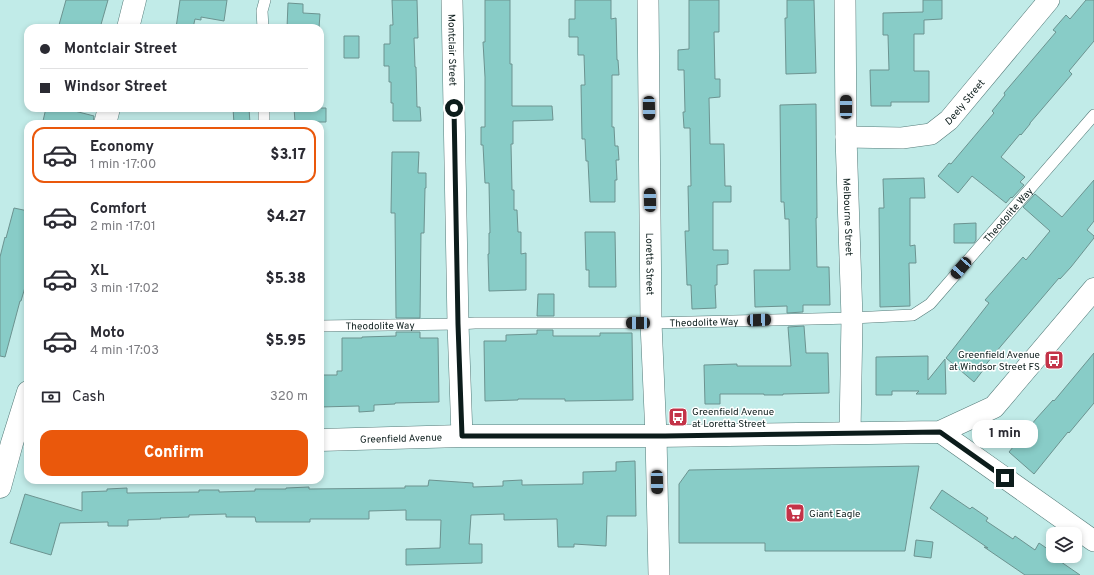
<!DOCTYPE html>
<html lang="en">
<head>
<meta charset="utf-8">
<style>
  body { margin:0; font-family:Overpass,sans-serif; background:#f7f7f7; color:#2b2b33; height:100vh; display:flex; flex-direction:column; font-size:15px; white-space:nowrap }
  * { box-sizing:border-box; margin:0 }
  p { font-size:13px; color:#7c7c81 }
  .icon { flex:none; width:22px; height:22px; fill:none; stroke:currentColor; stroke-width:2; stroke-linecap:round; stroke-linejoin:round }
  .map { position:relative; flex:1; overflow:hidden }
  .sheet { position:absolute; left:24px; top:120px; width:300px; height:364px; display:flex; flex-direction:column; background:#fff; border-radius:12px; box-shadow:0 2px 6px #0003 }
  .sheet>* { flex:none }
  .top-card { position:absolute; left:24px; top:24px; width:300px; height:88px; border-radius:12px; box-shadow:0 2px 6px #0003; display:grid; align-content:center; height:88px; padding:0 16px; background:#fff }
  .buttons { position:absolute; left:1046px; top:527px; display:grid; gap:8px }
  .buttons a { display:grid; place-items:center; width:36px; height:36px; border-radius:8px; background:#fff; box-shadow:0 2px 6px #0003; font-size:20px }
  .end { position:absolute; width:18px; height:18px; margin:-9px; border:5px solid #0c1c1b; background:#fff; box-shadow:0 0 0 2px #fff }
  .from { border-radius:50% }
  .bubble { position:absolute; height:28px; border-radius:12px; background:#fff; box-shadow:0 2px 6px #0003; font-size:13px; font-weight:800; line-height:28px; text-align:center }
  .car { position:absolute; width:12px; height:24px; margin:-12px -6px; border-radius:5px; box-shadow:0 0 3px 1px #0007; background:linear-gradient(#222 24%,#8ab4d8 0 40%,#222 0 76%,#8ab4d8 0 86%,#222 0) }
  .top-card b { display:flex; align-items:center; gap:14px; height:38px; font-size:15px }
  .top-card b+b { border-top:1px solid #e1e1e2 }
  .top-card i { width:10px; height:10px; background:#2b2b33 }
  ul { padding:7px 0 0; list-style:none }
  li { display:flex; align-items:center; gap:12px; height:56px; margin:0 8px 6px; padding:0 8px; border:2px solid transparent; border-radius:12px }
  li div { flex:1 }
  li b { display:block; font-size:15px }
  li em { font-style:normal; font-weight:800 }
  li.active { border-color:#ea580c }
  li>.icon { width:36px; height:36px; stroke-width:1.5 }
  .pay { display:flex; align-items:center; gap:10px; height:44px; padding:0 16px; font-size:15px }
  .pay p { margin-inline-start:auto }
  .action { display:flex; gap:8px; margin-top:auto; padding:8px 16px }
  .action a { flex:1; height:46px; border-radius:12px; background:#ea580c; color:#fff; font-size:16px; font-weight:800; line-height:46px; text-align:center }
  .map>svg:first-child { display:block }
</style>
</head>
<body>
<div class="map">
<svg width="1094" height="575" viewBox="0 0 1094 575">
  <rect width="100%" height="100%" fill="#c1ebe8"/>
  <path fill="#88ccc7" stroke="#6c9390" d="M66 0H108L100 28H70L59 25Z
    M180 0H227L224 21 201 17V20L195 19 193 28H176Z
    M392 0H417L418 38H414L415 67H416L417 107H420L421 121H393V103H391V82H389V66H384V44H390V25H393Z
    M485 0H510V64H512V106H552L553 120 513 121V144H511L512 190H514V210H517L518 232H521V254L526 253V290L489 291 488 254H489V233H490L489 183H485L483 145H481V127H485V77L483 42H485Z
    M575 0H611V19L616 18 617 60H618L619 75H612V127H614L615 146H618L619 160H616L617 180H615V202H590L588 161H586L585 139H582L581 85H585L584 55H578V37H569V19H575Z
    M689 0H719V32H714L715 79H720V97L709 98 710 144H724L725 186H731V202H713V250H728V264L717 265V285H715L716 308 692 309 691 285H687L685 231H689L688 186H691L690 128H684L683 112H685L684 70H678V50L689 49Z
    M787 0H814L816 73 786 74 785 18H787Z
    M923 0H942V19L924 20V34H914V71H929V102H891V106H871L870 70H889L888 35H883V13L923 12Z
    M1086 0H1094V41L1069 71 1072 74 1030 123V124L1021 135 1020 134 1001 157 1025 177 1020 182 1024 185 1012 198 1011 197 1006 203 972 176 958 193 938 176 949 163 951 164 994 113 992 111 1005 95 1004 93 1056 32 1053 30 1066 15 1070 19Z
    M288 3 303 4V13L320 14 319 28H287Z
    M344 36H359V58H344Z
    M816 104 817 218H816L817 267H829L830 305H803V312L787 313V306L755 307 754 270H790L789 219H785L784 202H781L780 105Z
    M46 108H63L94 116 93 124H56L43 121Z
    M233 108H249L250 124H234Z
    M294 108H326V122H295Z
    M392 152H419L418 173H426V188H425L424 233H421L420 318H396L395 213H391Z
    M924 178 925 198H910V246L915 245 916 263H909L910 306 880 307 879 208H884L883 179Z
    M1094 180V221L1087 230 1094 236V238L1071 267 1060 279 1059 278 1001 346 983 368 984 369 974 382 946 358 989 303 985 300 1023 257 1026 260 1050 231 1023 207 1035 194 1062 217Z
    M14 208 28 211V277L21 301H20L5 357 0 356V257L5 237 6 238Z
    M976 223V240L974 243H954V224Z
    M585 232H615L616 287H589V270H586Z
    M538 294H554V316H537Z
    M804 326 806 353H828L829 393 783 394V395H764V394H720V404H705L704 365 737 364V366H791L788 327Z
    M537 330H553V336H600V333H632L633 400 565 401V399H518V400L485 401 484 341H506V335L537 334Z
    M396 332H420V338H438L439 402 395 403V404L374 405V411L359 412V406L320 407V375H337V371H342V338H362V337L396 336Z
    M1094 353V403L1069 433 1068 432 1034 474 1009 452 1036 419 1053 400 1054 401Z
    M928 356V380L945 359 946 394H916L919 391H892V395H876V357Z
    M635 461 636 516H607L606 546 574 544V547H558L557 519 504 520V514L471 515 469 544H482V563L406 565V549L440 548 441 520H406V510L369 511V519H310V522H256L255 517H226V514L189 515V517L160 518 161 519 128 520V526H108V522L60 523 51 555 10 543 25 494 82 511V492L107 491V489L127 488V493L199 492V490H219V492L255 491V489H286V488L309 487V489L405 488V486H428L429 480 473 483V487L503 486V481L522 480V485L583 484V472L616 471V462Z
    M919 466 905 551H765V543H679V484L689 470Z
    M942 490 970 509 972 507 988 518 986 521 1013 539 1015 536 1035 550 1039 543 1052 552 1051 555 1080 575H1025L984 547 988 548 930 508Z
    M916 540 933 542 931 558 914 556Z"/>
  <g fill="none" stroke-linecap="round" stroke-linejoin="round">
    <g stroke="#557b79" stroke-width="12">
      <g id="lane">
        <path d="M263 28 262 11 265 0"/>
        <path d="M264 108V124"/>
        <path id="s1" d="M320 326 458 324 475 323H651L852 318 913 315 930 304 1094 115"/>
      </g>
    </g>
    <g stroke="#557b79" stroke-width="22">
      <g id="street">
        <path id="s2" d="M452 0 458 324 462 436"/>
        <path id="s3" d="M648 0 651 323 656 436 659 575"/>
        <path id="s4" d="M845 0 846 137 852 318 850 433"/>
        <path id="s5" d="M846 137 902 138 931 134 949 120 1049 0"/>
        <path d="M940 432 1094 541"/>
      </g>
    </g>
    <g stroke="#557b79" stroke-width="23">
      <g id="secondary">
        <path d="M128 28 135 0"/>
        <path d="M105 124 109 108"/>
        <path id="s6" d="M320 440 462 436H656L940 432 994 407 1094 289"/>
        <path d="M0 487 12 443 28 392"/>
      </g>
    </g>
    <use href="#lane" stroke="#fff" stroke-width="11"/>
    <use href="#street" stroke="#fff" stroke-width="21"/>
    <use href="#secondary" stroke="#fff" stroke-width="22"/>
  </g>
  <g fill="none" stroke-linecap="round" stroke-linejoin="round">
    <path stroke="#0c1c1b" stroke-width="5" d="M454 108 458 324 462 436H665L940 432 1005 478"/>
  </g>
  <defs>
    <g id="bus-square" transform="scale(1)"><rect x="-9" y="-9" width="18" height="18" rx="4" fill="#c33348" stroke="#fff"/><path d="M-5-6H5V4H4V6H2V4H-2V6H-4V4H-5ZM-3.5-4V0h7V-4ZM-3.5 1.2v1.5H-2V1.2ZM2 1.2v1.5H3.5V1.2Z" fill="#fff"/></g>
    <g id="supermarket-square" transform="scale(1)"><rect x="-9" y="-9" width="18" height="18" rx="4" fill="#c33348" stroke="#fff"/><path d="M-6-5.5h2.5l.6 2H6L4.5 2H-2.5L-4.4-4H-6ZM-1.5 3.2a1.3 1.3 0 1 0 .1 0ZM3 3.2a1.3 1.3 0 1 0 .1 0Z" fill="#fff"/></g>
  </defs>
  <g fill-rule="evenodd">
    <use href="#bus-square" x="1054" y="360"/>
    <use href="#bus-square" x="678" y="417"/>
    <use href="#supermarket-square" x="795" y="513"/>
  </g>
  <g text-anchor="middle" stroke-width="3" stroke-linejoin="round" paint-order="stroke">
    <g font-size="10" fill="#0c1c1b" stroke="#fff">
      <text dy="4" stroke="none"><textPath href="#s2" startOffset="50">Montclair Street</textPath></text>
      <text dy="4" stroke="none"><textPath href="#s5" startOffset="132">Deely Street</textPath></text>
      <text dy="4" stroke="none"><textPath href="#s1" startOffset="732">Theodolite Way</textPath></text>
      <text dy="4" stroke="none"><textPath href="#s4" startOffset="217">Melbourne Street</textPath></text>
      <text dy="4" stroke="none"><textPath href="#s3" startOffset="264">Loretta Street</textPath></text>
      <text dy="4" stroke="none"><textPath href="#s1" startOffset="384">Theodolite Way</textPath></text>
      <text dy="4" stroke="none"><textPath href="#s1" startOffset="60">Theodolite Way</textPath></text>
      <text dy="4" stroke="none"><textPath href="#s6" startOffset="81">Greenfield Avenue</textPath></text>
    </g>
    <g font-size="10" fill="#0c1c1b" stroke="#fff" text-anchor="start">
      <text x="1040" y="358" text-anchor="end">Greenfield Avenue<tspan x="1040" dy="12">at Windsor Street FS</tspan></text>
      <text x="692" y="415">Greenfield Avenue<tspan x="692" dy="12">at Loretta Street</tspan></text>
      <text x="809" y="517">Giant Eagle</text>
    </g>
  </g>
</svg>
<div class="buttons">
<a><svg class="icon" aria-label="layers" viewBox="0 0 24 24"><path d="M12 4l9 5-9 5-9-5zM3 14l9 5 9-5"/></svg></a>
</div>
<i class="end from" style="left:454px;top:108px"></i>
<i class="end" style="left:1005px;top:478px"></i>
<div class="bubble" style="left:972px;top:420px;width:66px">1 min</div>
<i class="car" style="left:846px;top:107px;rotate:0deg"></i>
<i class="car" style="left:649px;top:108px;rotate:179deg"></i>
<i class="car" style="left:650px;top:200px;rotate:359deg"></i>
<i class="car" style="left:961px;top:268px;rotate:221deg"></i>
<i class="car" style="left:759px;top:320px;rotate:88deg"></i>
<i class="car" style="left:638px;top:323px;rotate:270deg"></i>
<i class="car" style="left:657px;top:482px;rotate:179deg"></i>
<div class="top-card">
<b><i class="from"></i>Montclair Street</b>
<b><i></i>Windsor Street</b>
</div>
<section class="sheet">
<ul>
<li class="active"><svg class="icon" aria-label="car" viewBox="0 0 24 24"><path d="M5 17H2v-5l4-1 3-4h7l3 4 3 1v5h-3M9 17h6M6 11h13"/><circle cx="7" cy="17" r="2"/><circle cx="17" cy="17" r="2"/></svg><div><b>Economy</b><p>1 min · 17:00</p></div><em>$3.17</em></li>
<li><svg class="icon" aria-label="car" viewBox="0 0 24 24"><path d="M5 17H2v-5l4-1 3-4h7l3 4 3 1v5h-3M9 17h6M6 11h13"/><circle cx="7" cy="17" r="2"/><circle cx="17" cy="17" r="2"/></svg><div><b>Comfort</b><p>2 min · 17:01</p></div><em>$4.27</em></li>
<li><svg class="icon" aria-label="car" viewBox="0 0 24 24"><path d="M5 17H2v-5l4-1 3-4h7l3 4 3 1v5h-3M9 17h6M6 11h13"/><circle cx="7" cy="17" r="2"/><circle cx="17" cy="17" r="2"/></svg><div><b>XL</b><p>3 min · 17:02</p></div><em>$5.38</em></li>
<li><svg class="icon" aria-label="car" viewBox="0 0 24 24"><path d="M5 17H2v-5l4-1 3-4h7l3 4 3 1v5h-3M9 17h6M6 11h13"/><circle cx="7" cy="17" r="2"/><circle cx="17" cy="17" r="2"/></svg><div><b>Moto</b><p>4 min · 17:03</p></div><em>$5.95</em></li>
</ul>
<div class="pay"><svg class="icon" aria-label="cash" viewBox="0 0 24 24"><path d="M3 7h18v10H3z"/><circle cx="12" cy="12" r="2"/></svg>Cash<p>320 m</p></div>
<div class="action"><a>Confirm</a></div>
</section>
</div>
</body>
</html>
